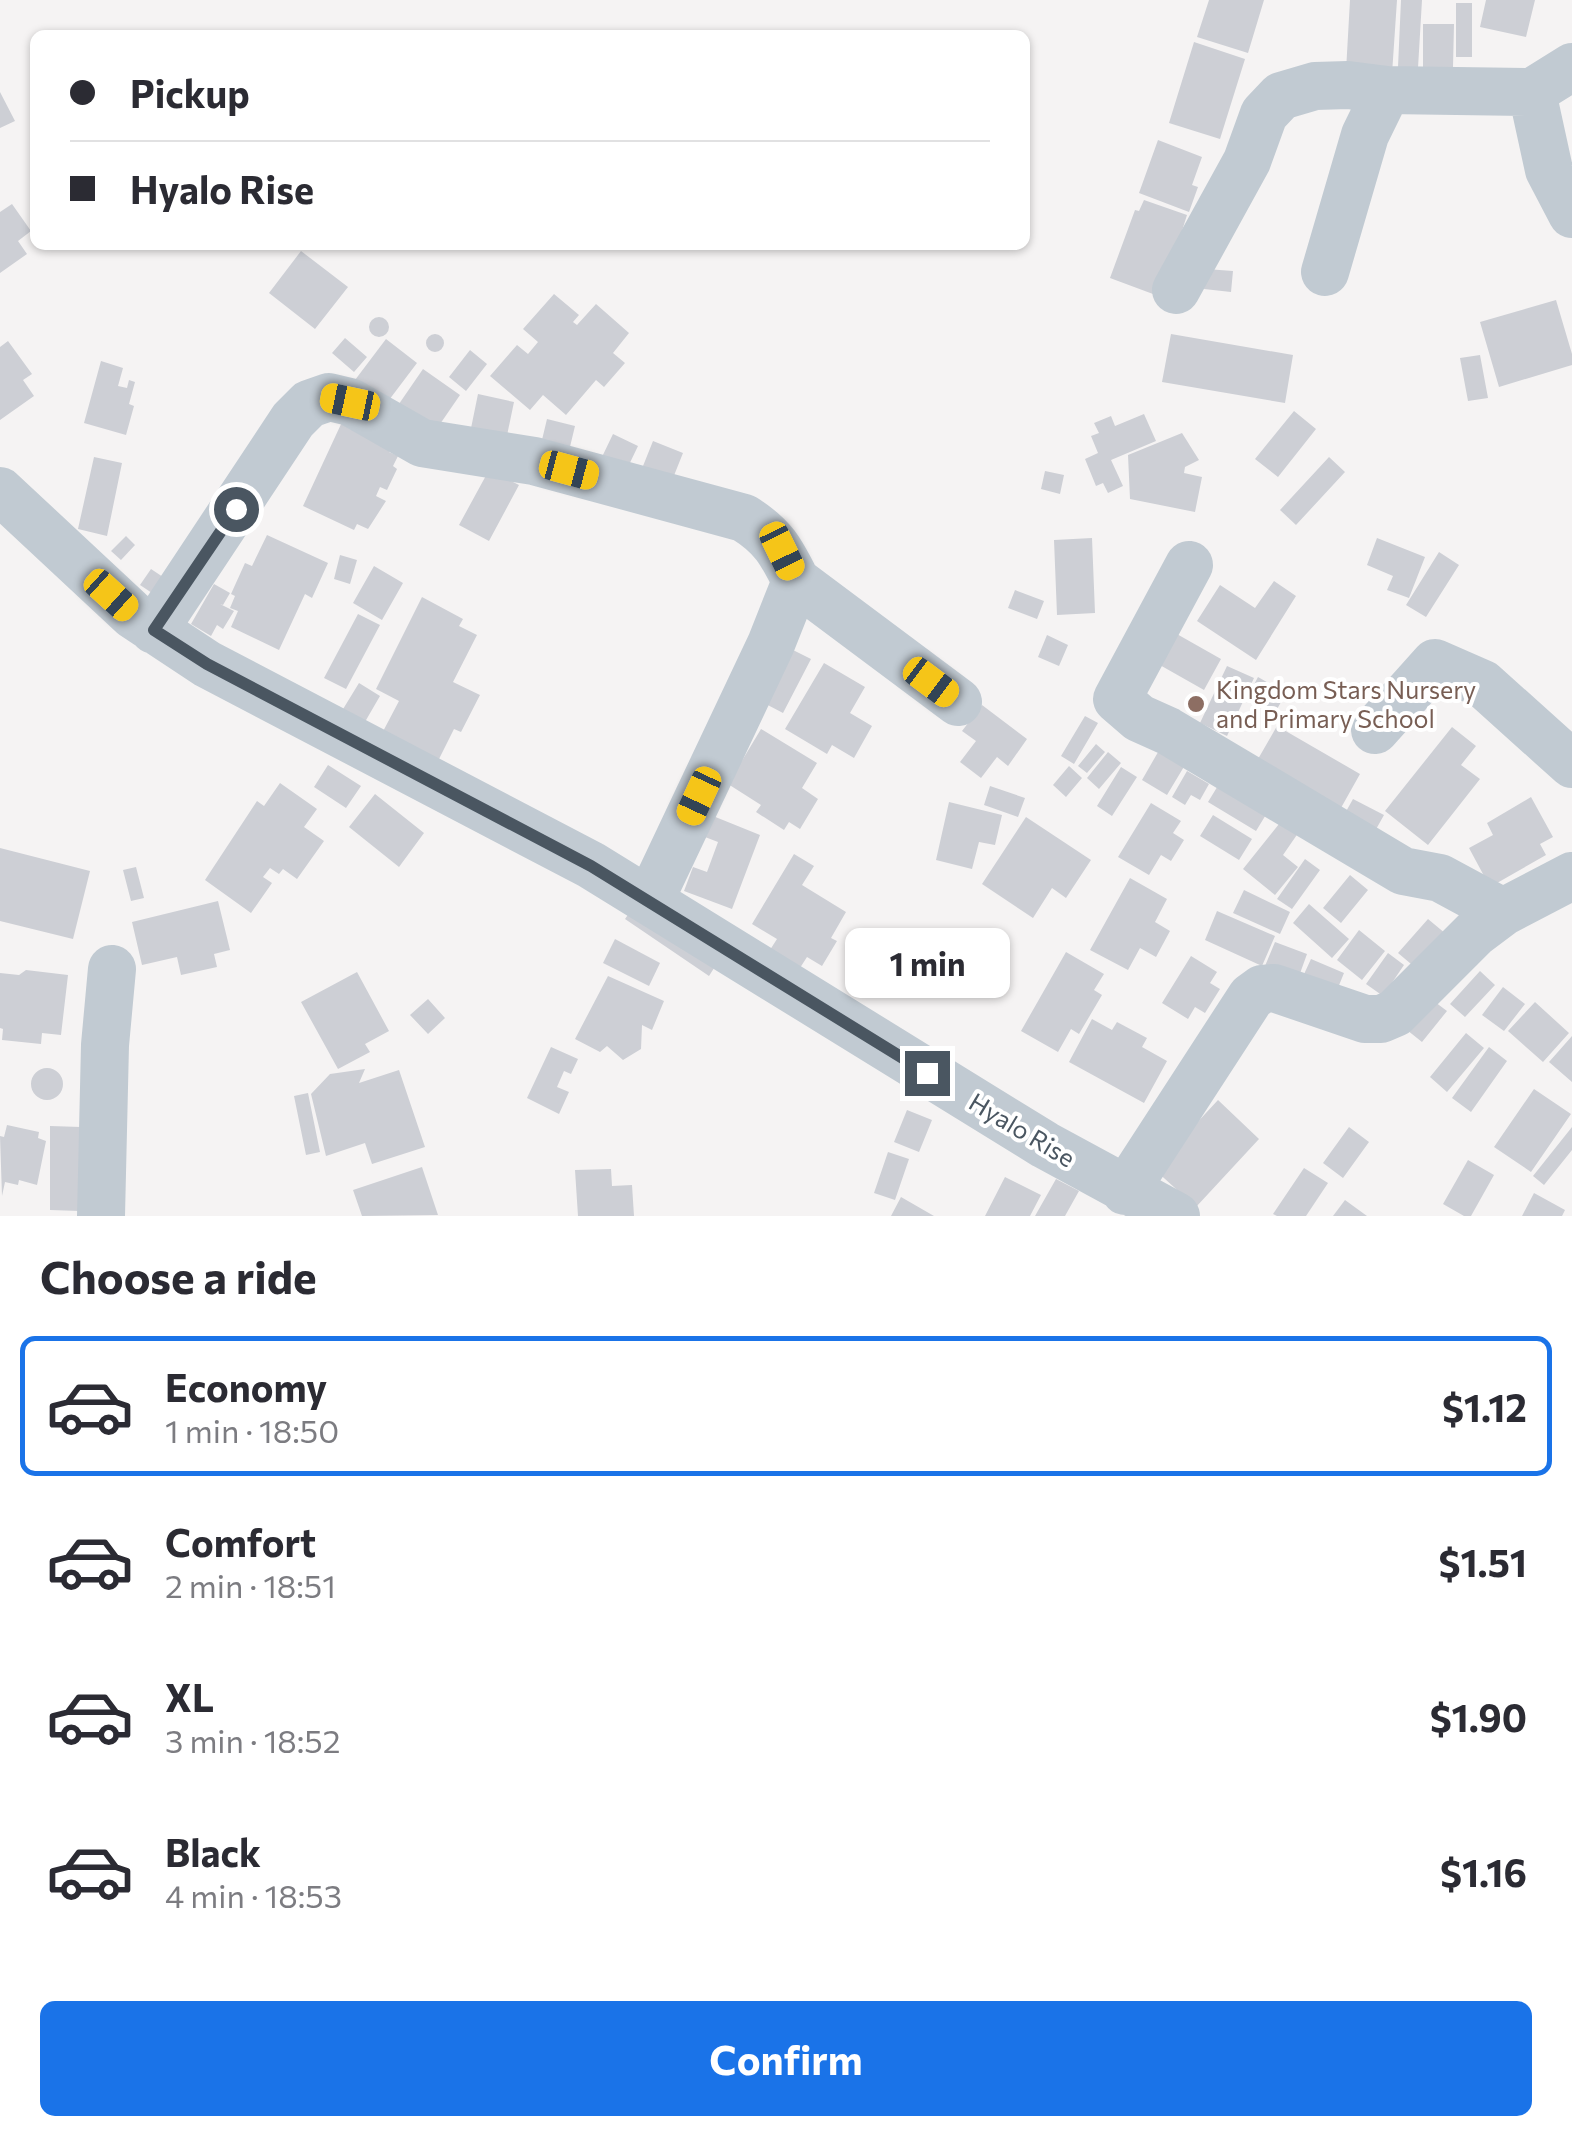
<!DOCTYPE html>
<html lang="en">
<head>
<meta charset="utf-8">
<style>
  body { margin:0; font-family:Commissioner,sans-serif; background:#f2f2f3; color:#2b2b33; height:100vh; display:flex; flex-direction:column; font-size:38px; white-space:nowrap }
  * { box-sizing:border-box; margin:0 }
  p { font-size:32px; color:#7c7c81 }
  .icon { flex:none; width:55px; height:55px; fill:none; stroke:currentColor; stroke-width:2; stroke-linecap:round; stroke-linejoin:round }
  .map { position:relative; height:1216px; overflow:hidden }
  .panel { display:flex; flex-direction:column; background:#fff; flex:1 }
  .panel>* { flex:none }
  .hud { position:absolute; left:30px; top:30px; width:1000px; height:220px; border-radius:15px; box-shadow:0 2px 8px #0004; display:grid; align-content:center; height:220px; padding:0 40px; background:#fff }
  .end { position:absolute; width:45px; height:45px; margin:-22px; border:12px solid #4a5661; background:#fff; box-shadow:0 0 0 5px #fff }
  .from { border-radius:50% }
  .bubble { position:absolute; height:70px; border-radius:15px; background:#fff; box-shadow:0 2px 8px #0004; font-size:32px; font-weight:700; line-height:70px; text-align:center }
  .car { position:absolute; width:30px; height:60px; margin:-30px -15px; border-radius:12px; box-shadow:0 0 8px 2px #0007; background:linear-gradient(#f5c518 24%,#345 0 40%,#f5c518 0 76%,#345 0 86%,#f5c518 0) }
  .hud b { display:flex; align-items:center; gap:35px; height:95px; font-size:38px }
  .hud b+b { border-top:2px solid #e1e1e2 }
  .hud i { width:25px; height:25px; background:#2b2b33 }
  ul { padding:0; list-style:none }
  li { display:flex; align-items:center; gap:30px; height:140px; margin:0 20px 15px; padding:0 20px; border:5px solid transparent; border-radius:15px }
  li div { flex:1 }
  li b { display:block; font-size:38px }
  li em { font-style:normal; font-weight:700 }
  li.current { border-color:#1a73e8 }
  li>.icon { width:90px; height:90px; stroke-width:1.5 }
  h2 { padding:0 40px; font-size:45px; line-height:120px }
  .cta { display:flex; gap:20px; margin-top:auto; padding:20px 40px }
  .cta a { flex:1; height:115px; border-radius:15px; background:#1a73e8; color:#fff; font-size:40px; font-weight:700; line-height:115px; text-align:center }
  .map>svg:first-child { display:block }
</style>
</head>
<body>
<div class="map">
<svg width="1572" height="1216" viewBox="0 0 1572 1216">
  <rect width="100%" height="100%" fill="#f5f3f3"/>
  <path fill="#cdcfd5" d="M1209 0H1264L1248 53 1197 37Z
    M1350 0H1397L1392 74 1346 71Z
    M1401 0H1422L1418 68 1398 67Z
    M1486 0H1535L1526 37 1480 27Z
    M1456 3H1472V57H1456Z
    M1423 24H1454L1453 67H1423Z
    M1194 42 1245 59 1220 139 1169 123Z
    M0 92 15 121 0 128Z
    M1158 140 1202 157 1192 185 1198 187 1189 212 1139 193Z
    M1144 200 1187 215 1161 297 1110 278 1135 210 1139 211Z
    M12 204 31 231 18 241 27 254 0 273V212Z
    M301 251 348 287 315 329 269 293Z
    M1206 269 1233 271 1231 292 1204 289Z
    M554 294 579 315 573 322 577 325 596 304 629 333 613 353 625 363 604 387 596 380 566 415 543 395 530 410 490 376 517 345 528 354 538 342 523 329Z
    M1556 300 1572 354V365L1499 387 1480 322Z
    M369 327a10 10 0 1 1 20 0a10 10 0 1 1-20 0Z
    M426 343a9 9 0 1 1 18 0a9 9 0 1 1-18 0Z
    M1171 334 1293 355 1285 403 1162 382Z
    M345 338 367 357 354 372 332 353Z
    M386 339 417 363 386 404 355 380Z
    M8 341 32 374 23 380 34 396 0 420V347Z
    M470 350 487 364 466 391 449 377Z
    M1480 355 1488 398 1468 401 1460 358Z
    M101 361 123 368 118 386 127 388 129 380 135 382 129 404 134 406 126 435 84 423Z
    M423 369 460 395 427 443 390 417Z
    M478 394 514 402 505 445 469 438Z
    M1294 411 1316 429 1278 477 1255 459Z
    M1144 414 1156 441 1111 460 1123 486 1108 493 1103 483 1096 486 1085 459 1098 453 1091 436 1099 433 1094 423 1111 416 1115 426Z
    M547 419 575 426 569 451 541 444Z
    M342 422 392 446 389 452 398 456 393 466 397 469 387 490 380 487 376 496 386 501 368 529 357 524 354 530 303 506Z
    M1182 433 1199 460 1185 467 1184 473 1202 477 1195 512 1130 499 1128 455Z
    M613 434 638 446 626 471 601 459Z
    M653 441 683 453 671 483 641 471Z
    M94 457 122 463 107 536 78 529Z
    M1329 457 1345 472 1296 525 1280 510Z
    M489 470 519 485 489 541 459 525Z
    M1045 471 1064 475 1060 494 1041 489Z
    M267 535 328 563 312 598 305 594 279 650 231 627 238 611 230 608 235 596 231 594 245 563 252 566Z
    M126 536 135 545 121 560 111 551Z
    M1092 538 1095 613 1057 615 1054 540Z
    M1377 538 1425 557 1409 598 1387 590 1393 576 1367 565Z
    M1439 552 1459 565 1426 617 1406 605Z
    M340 555 357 560 350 584 334 579Z
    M374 566 403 583 382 620 353 603Z
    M151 569 163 577 152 593 140 585Z
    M1274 581 1296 596 1256 660 1197 621 1220 585 1255 608Z
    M214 584 230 593 223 605 220 604 234 611 223 629 217 625 211 636 191 624Z
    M1015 590 1044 601 1037 619 1008 608Z
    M422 597 463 619 459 626 477 635 453 682 480 695 461 732 454 729 435 767 379 739 399 701 376 689Z
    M358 614 380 625 346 689 324 678Z
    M1168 629 1221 659 1204 690 1151 660Z
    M1047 635 1068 645 1059 666 1038 657Z
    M789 648 811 659 783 713 762 702Z
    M824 663 865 687 850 713 872 726 854 758 832 745 827 754 785 729Z
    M1227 666 1254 678 1227 736 1200 723Z
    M1258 677 1286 693 1276 711 1248 696Z
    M359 683 380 696 362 727 340 714Z
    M982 705 1027 739 1008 766 997 757 981 778 960 762 976 741 962 731Z
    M1085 716 1098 723 1074 764 1061 756Z
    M1277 726 1360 774 1337 815 1254 766Z
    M1452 727 1476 746 1461 765 1480 779 1428 845 1385 811Z
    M761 729 817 763 802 788 818 799 800 829 789 822 784 830 756 812 761 805 728 784Z
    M1165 740 1191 755 1167 795 1142 780Z
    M1096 744 1105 752 1087 773 1078 766Z
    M1108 752 1121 763 1099 789 1087 778Z
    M328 765 361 786 346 808 314 787Z
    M1069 766 1082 778 1066 797 1053 785Z
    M1121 767 1137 777 1112 816 1097 806Z
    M1187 771 1209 784 1200 800 1191 795 1185 805 1172 797Z
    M280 783 317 809 304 827 324 841 297 879 283 869 279 874 270 868 263 877 272 883 251 913 205 880 257 801 264 806Z
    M1219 784 1267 813 1256 831 1208 802Z
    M990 786 1025 798 1018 817 984 805Z
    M375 794 424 833 399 867 349 827Z
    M1531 797 1553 837 1540 844 1546 855 1490 887 1469 848 1493 835 1487 823Z
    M1353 799 1384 815 1370 840 1339 824Z
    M949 802 1002 815 995 845 979 842 972 869 936 860Z
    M1151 803 1181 821 1173 833 1184 840 1171 861 1161 855 1149 875 1118 857Z
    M1287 814 1303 826 1283 855 1298 867 1275 895 1243 869Z
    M1213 815 1252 839 1239 860 1200 836Z
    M713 816 760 835 732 909 684 891 693 867 707 872 718 842 705 837Z
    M1026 817 1091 860 1066 898 1052 888 1033 918 982 884Z
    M0 848 90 871 73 939 0 921Z
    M794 854 814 866 802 885 846 912 831 938 837 941 822 966 807 957 798 971 768 953 777 939 752 924Z
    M1305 859 1320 870 1292 909 1277 899Z
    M136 867 144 898 131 901 123 870Z
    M1350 875 1368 890 1341 923 1323 908Z
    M1130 878 1167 899 1155 922 1170 931 1156 957 1140 948 1128 970 1090 950Z
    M1244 890 1290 912 1280 934 1233 913Z
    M218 901 230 950 214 954 217 967 181 975 177 957 142 965 132 922Z
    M1309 904 1349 939 1332 958 1293 923Z
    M632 909 716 965 709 976 625 919Z
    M1217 911 1275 936 1262 966 1205 940Z
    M1428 919 1446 934 1417 969 1398 953Z
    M1359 930 1385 951 1362 980 1337 960Z
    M615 939 660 963 649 986 603 963Z
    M1275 942 1307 954 1298 979 1265 966Z
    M1066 952 1104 974 1094 990 1102 995 1079 1034 1071 1029 1058 1052 1021 1031Z
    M1388 953 1404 965 1383 996 1366 984Z
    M1191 956 1217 972 1210 983 1220 989 1205 1013 1195 1007 1188 1019 1162 1003Z
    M1311 959 1344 973 1333 1000 1299 985Z
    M26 970 68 975 61 1035 42 1033 41 1044 2 1040 3 1029 0 1028V973L19 975Z
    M1480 971 1495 985 1465 1017 1450 1004Z
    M357 972 389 1031 365 1044 370 1052 338 1069 301 1002Z
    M608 976 664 1001 652 1030 642 1025 641 1049 623 1060 607 1046 600 1052 575 1039Z
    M1503 987 1525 1004 1504 1031 1482 1015Z
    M428 999 445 1018 428 1034 410 1015Z
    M1431 999 1447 1011 1422 1042 1407 1030Z
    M1535 1002 1569 1033 1543 1062 1508 1031Z
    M1092 1019 1112 1030 1117 1022 1147 1038 1142 1047 1167 1061 1144 1103 1069 1062Z
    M1466 1033 1484 1048 1447 1092 1430 1077Z
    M1572 1036V1082L1549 1062Z
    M551 1047 578 1059 571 1074 564 1071 557 1087 569 1092 559 1114 527 1098Z
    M1489 1047 1507 1061 1471 1112 1452 1098Z
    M31 1084a16 16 0 1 1 32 0a16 16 0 1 1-32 0Z
    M365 1069 359 1083 399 1070 425 1147 372 1164 365 1143 326 1156 311 1094 330 1074Z
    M1534 1089 1571 1114 1531 1172 1494 1147Z
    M308 1093 320 1152 306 1155 294 1096Z
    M1218 1100 1259 1139 1196 1207 1154 1169Z
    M907 1110 932 1120 919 1152 894 1142Z
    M7 1125 39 1132 38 1138 46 1141 37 1185 19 1180 18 1185 5 1182 2 1196 0 1136 4 1137Z
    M50 1126 81 1127 80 1211 50 1210Z
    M1349 1127 1369 1142 1343 1178 1323 1163Z
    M1572 1127V1150L1544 1185 1533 1176Z
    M888 1152 909 1159 895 1200 874 1193Z
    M1468 1160 1494 1175 1471 1216H1464L1443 1204Z
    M422 1167 438 1215 362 1216 353 1190Z
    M1304 1168 1328 1183 1306 1216H1277L1273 1214Z
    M611 1169 612 1186 632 1185 634 1216H578L575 1170Z
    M1005 1177 1041 1195 1030 1216H985Z
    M1056 1179 1079 1191 1065 1216H1035Z
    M1534 1193 1565 1210 1562 1216H1522Z
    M901 1197 934 1216H891Z
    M1345 1200 1367 1216H1333Z"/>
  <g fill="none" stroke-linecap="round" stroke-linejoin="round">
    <path stroke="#c1cad2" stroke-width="48" d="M1572 67 1532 92 1549 170 1572 214
      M1325 272 1365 135 1387 90 1532 92
      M1176 290 1247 161 1264 114 1281 96 1315 86 1348 85 1387 90
      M0 491 133 615 207 664 591 865 1045 1145 1176 1216
      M1189 565 1117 699 1139 718 1168 731 1403 871 1440 878 1503 912
      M154 630 293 420 309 404 329 397 350 402 422 443 534 461 744 518C773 536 781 551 796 581L958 702
      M1375 730 1435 663 1483 684 1572 764
      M650 900 771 644 796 581
      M1125 1191 1251 997 1262 989 1274 988 1365 1019H1381L1395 1013 1475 933 1503 912 1572 876
      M101 1216 105 1045 112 969"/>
  </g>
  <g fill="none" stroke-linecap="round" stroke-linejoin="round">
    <path stroke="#4a5661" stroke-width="12" d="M236 509 154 630 207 664 591 866 927 1073"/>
  </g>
  <circle fill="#8d6e63" stroke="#fff" stroke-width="4" cx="1196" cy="704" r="10"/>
  <g text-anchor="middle" stroke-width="8" stroke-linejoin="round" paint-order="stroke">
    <g font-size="25" fill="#785e54" stroke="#fff" text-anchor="start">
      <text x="1216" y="699">Kingdom Stars Nursery<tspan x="1216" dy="29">and Primary School</tspan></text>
    </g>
    <g font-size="25" fill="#4a5661" stroke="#fff">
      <text transform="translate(1022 1130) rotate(31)" y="9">Hyalo Rise</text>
    </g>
  </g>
</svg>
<i class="end from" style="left:236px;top:509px"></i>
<i class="end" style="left:927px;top:1073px"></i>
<div class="bubble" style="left:845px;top:928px;width:165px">1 min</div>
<i class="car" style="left:350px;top:402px;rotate:282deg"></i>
<i class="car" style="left:569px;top:470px;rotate:105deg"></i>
<i class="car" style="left:782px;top:551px;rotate:154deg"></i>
<i class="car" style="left:111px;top:595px;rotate:132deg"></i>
<i class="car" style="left:931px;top:682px;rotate:127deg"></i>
<i class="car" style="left:699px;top:796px;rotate:205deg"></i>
<div class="hud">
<b><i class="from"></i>Pickup</b>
<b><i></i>Hyalo Rise</b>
</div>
</div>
<section class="panel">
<h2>Choose a ride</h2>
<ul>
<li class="current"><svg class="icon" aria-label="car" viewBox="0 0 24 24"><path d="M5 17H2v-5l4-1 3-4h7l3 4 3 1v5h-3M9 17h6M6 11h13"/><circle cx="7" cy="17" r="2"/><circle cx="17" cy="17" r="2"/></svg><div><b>Economy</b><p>1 min · 18:50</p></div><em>$1.12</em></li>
<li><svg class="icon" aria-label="car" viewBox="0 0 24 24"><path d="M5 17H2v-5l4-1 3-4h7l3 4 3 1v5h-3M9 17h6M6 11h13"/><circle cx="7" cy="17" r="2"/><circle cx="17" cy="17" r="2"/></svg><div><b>Comfort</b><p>2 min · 18:51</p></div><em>$1.51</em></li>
<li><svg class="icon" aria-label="car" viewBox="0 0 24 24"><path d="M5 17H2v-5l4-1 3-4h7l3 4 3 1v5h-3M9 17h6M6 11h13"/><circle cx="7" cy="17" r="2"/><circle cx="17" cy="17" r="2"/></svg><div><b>XL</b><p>3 min · 18:52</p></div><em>$1.90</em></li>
<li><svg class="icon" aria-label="car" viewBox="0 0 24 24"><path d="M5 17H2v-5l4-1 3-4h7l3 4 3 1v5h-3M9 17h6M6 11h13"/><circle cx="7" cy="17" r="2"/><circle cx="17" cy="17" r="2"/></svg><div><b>Black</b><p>4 min · 18:53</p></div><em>$1.16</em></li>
</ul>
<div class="cta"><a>Confirm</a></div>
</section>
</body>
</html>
